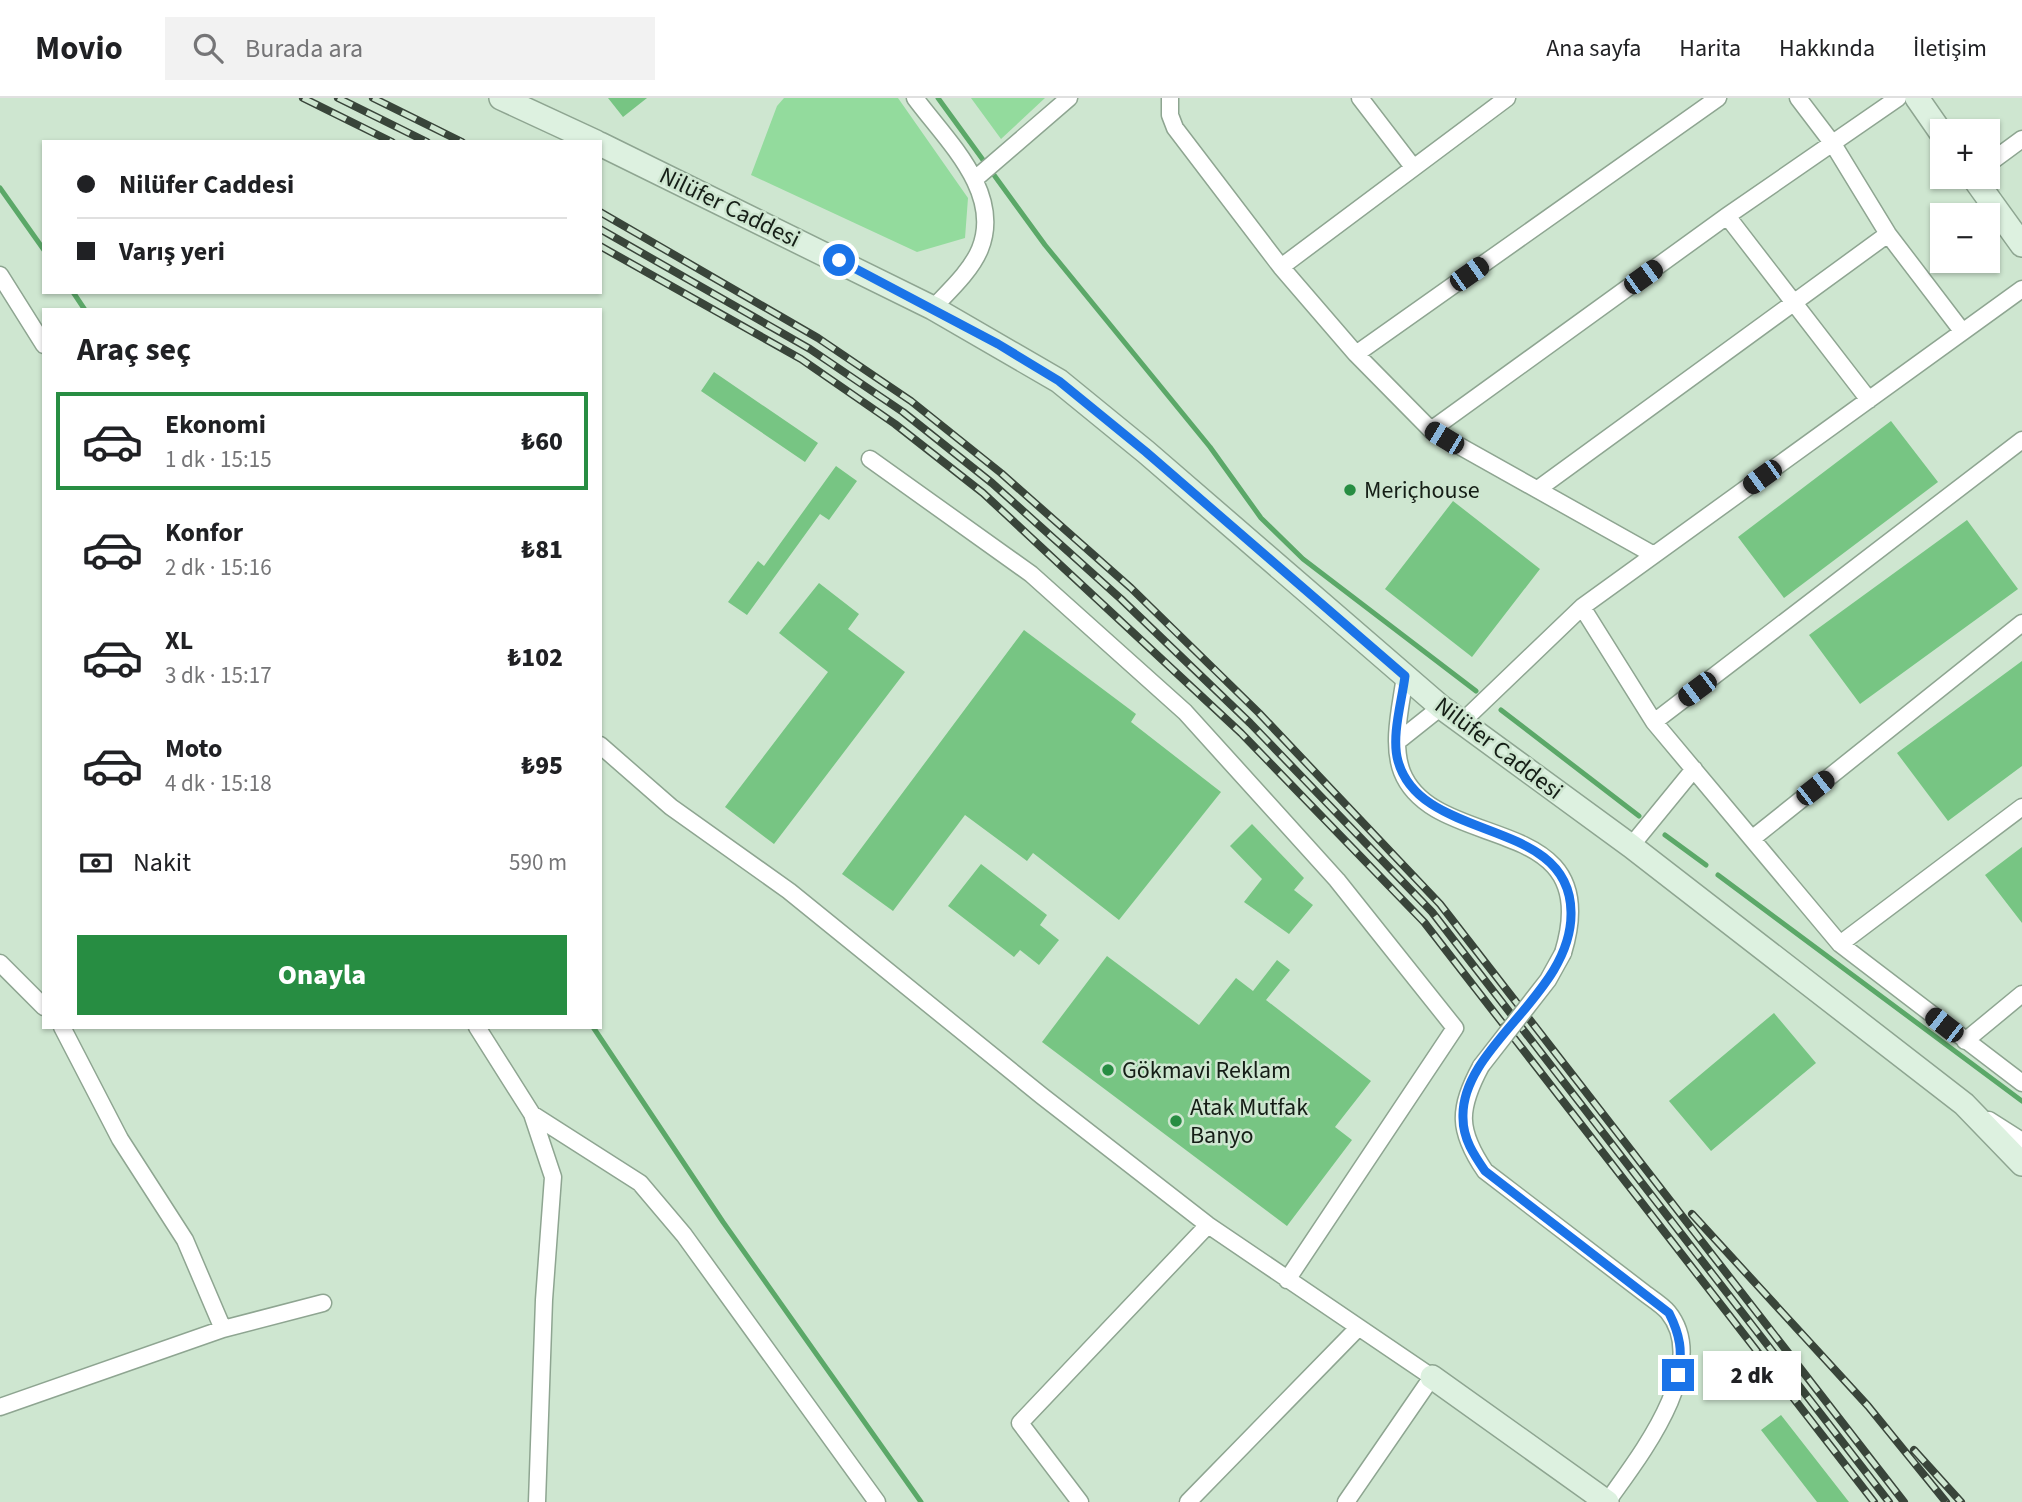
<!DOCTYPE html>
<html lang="tr">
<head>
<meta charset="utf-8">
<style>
  body { margin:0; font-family:"Source Sans 3",sans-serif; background:#f2f2f2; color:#202124; height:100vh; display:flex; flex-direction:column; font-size:26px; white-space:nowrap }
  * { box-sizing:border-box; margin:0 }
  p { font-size:23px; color:#757577 }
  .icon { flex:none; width:38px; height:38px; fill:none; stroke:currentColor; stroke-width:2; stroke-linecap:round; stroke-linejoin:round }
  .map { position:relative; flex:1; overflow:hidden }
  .panel { position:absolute; left:42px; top:210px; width:560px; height:721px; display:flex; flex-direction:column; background:#fff; border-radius:0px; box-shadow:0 2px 5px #0004 }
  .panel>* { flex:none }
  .banner { position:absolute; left:42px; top:42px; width:560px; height:154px; border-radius:0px; box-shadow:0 2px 5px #0004; display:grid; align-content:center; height:154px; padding:0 35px; background:#fff }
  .tools { position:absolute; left:1930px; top:21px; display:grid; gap:14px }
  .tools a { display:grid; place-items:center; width:70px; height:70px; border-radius:0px; background:#fff; box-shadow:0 2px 5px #0004; font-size:35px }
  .end { position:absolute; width:32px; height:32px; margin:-16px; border:9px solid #1a73e8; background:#fff; box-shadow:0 0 0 4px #fff }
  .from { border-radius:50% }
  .bubble { position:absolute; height:49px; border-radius:0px; background:#fff; box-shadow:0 2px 5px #0004; font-size:23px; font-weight:800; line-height:49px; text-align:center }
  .car { position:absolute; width:21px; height:42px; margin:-21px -10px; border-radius:9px; box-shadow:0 0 5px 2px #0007; background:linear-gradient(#222 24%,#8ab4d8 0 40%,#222 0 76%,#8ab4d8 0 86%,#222 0) }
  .banner b { display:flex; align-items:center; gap:24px; height:66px; font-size:26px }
  .banner b+b { border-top:2px solid #e0e0e0 }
  .banner i { width:18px; height:18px; background:#202124 }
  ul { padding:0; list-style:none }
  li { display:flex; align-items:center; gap:21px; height:98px; margin:0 14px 10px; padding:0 21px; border:4px solid transparent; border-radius:0px }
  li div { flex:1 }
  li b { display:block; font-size:26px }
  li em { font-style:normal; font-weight:800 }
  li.selected { border-color:#278d42 }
  li>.icon { width:63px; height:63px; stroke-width:1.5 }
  h2 { padding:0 35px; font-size:32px; line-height:84px }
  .pay { display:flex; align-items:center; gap:18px; height:77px; padding:0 35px; font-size:26px }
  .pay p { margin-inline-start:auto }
  .action { display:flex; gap:14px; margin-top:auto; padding:14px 35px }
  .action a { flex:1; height:80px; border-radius:0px; background:#278d42; color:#fff; font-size:28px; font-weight:800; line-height:80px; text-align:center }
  header { display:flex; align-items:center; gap:42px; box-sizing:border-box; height:98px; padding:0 35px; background:#fff; border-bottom:2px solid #e0e0e0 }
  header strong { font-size:33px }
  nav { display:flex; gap:38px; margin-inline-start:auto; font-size:24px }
  .search { width:490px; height:63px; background:#f2f2f2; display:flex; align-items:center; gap:18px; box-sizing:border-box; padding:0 24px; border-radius:0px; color:#757577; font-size:26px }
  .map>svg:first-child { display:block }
</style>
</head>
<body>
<header>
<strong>Movio</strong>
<div class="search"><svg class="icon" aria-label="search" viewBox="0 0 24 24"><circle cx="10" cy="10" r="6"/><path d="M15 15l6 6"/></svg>Burada ara</div>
<nav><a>Ana sayfa</a><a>Harita</a><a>Hakkında</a><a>İletişim</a></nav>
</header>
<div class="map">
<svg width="2022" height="1404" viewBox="0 0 2022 1404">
  <rect width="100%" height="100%" fill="#cee6d0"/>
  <path fill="#93db9d" d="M784 0H898L968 100 965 140 917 154 751 77 777 8Z
    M971 0H1045L1001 41Z"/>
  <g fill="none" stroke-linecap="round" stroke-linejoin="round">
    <path stroke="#5ba868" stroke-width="5" d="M938 0 1045 147 1210 349 1261 420 1303 461 1476 593
      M0 90 44 152
      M73 194 85 212
      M1501 612 1639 718
      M1665 737 1706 767
      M1718 777 2022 1003
      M593 929 723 1124 921 1404"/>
  </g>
  <path fill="#77c583" d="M608 0H647L623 19Z
    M714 274 818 345 805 364 701 293Z
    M1891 323 1938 384 1784 500 1738 439Z
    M836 368 857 383 829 422 820 416 747 517 728 504 758 463 764 468Z
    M1453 403 1540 471 1472 559 1385 491Z
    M1967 422 2018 491 1860 606 1809 537Z
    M819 485 859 516 848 531 905 574 774 746 725 709 828 574 779 535Z
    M1024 532 1136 616 1131 624 1221 694 1119 822 1033 755 1027 763 965 717 893 813 842 776Z
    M2022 563V668L1948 723 1897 655Z
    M1252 726 1304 780 1294 792 1313 807 1289 836 1244 804 1262 781 1230 748Z
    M2022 749V825L1985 777Z
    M981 766 1047 817 1040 827 1059 842 1039 867 1020 852 1014 859 948 808Z
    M1107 858 1199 927 1236 880 1253 893 1277 862 1290 872 1266 902 1371 983 1335 1029 1352 1042 1287 1128 1042 944Z
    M1774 915 1816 965 1711 1053 1669 1003Z
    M1781 1317 1849 1404H1817L1761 1332Z"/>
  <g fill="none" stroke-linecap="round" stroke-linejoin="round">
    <g stroke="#8ea591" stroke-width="19">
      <path id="street" d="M915 0C946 42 1003 94 980 151 971 173 949 193 933 210
        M1170 0V17L1175 30 1281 169 1356 256 1431 332 1654 457
        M1360 0 1413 69
        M1798 0 1833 46 1888 136 1962 233
        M1988 66 2022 41
        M975 81 1069 0
        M1727 118 1869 302
        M1281 169 1507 0
        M0 177 44 247
        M1356 256 1718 0
        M1431 332 1727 118 1898 0
        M870 361 1031 476 1185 614 1337 782 1455 930 1287 1182
        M1538 391 1888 136
        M1582 509 1654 624 1840 846 2022 985
        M1405 578C1401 608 1391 645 1402 674 1435 757 1607 711 1563 855
        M1462 624 1582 509 2022 191
        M1654 624 2022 342
        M1397 644 1441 609
        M600 647 671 709 789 793 1042 998 1208 1127 1432 1279 1346 1404
        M1753 740 2022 525
        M1631 748 1694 671
        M1840 846 2022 709
        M0 865 44 909
        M62 929 120 1041 185 1142 223 1231
        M477 929 532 1016 553 1079 544 1202 537 1404
        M1965 943 2022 896
        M1481 968C1458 1011 1457 1032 1485 1073L1647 1197C1654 1202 1663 1208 1668 1214 1712 1268 1638 1360 1607 1404
        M532 1016 640 1085 684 1137 877 1404
        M1989 1022 2022 1043
        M0 1309 223 1231 323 1205
        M1080 1404 1020 1325 1208 1127
        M1188 1404 1358 1230"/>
    </g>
    <g stroke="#8ea591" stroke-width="26">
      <path id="secondary" d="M501 0 596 44
        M1917 0 1942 36
        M600 46 933 210 1059 283 1146 354 1441 609 1631 748 1964 1006 2022 1066
        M1973 79 2022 147
        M1432 1279 1607 1404"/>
    </g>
    <use href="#street" stroke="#fff" stroke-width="16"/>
    <use href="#secondary" stroke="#ddf1e0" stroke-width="23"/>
    <g stroke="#39453a" stroke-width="8">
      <path id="rail" d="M303 0 392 44
        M338 0 427 44
        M373 0 462 44
        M600 114 818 240 911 303 1001 375 1131 490 1259 615 1440 806 1904 1404
        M600 131 810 251 903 314 992 385 1121 501 1250 625 1432 814 1889 1404
        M600 148 801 261 895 326 983 395 1241 635 1424 824 1874 1404
        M1692 1116 1868 1308 1946 1404
        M1914 1352 1961 1404"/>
    </g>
    <use href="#rail" stroke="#cee6d0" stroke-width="5" stroke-dasharray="16" stroke-linecap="butt"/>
    <g stroke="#8ea591" stroke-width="19" stroke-linecap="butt">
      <path id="street-bridge" d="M1481 968 1548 882 1563 855"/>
    </g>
    <use href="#street-bridge" stroke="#fff" stroke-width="16"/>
  </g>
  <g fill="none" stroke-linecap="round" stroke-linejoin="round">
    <path stroke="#1a73e8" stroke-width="9" d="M839 162 998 246 1059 283 1146 354 1405 578C1402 603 1391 638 1398 663 1421 746 1570 718 1571 814 1573 896 1460 948 1463 1020 1463 1041 1474 1057 1485 1073L1669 1215C1680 1237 1683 1253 1678 1277"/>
  </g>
  <g fill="#278d42" stroke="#cee6d0" stroke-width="2.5">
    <circle cx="1350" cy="392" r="7"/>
    <circle cx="1108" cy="972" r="7"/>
    <circle cx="1176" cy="1023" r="7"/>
  </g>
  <g text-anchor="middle" stroke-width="5" stroke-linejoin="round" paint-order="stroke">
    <g font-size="24" fill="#151e16" stroke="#cee6d0">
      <text transform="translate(730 109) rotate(26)" y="8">Nilüfer Caddesi</text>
      <text transform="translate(1499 650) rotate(37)" y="8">Nilüfer Caddesi</text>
    </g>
    <g font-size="24" fill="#151e16" stroke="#cee6d0" text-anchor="start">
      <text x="1364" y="400">Meriçhouse</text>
      <text x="1122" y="980">Gökmavi Reklam</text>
      <text x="1190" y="1017">Atak Mutfak<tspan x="1190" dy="28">Banyo</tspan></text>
    </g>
  </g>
</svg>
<div class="tools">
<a>+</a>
<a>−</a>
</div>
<i class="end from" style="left:839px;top:162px"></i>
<i class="end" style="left:1678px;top:1277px"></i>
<div class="bubble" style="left:1703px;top:1253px;width:98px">2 dk</div>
<i class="car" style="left:1469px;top:176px;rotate:55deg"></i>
<i class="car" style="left:1643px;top:179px;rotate:54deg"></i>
<i class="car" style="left:1444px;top:340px;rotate:301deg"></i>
<i class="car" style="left:1762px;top:379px;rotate:234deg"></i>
<i class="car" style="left:1697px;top:591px;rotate:233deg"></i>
<i class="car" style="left:1815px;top:690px;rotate:52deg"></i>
<i class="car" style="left:1944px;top:927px;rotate:308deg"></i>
<div class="banner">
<b><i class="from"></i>Nilüfer Caddesi</b>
<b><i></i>Varış yeri</b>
</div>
<section class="panel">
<h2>Araç seç</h2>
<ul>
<li class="selected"><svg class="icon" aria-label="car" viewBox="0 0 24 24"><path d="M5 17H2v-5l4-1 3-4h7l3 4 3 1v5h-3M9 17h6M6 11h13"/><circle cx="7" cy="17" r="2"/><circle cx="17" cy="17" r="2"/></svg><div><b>Ekonomi</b><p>1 dk · 15:15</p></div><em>₺60</em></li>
<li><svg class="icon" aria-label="car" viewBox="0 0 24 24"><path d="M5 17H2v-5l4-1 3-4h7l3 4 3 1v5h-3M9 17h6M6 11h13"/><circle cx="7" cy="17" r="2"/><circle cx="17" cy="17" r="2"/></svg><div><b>Konfor</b><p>2 dk · 15:16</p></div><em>₺81</em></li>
<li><svg class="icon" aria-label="car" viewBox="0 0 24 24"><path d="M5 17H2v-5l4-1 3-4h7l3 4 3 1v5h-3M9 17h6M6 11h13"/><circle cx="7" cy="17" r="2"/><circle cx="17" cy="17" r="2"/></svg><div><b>XL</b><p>3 dk · 15:17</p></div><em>₺102</em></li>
<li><svg class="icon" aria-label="car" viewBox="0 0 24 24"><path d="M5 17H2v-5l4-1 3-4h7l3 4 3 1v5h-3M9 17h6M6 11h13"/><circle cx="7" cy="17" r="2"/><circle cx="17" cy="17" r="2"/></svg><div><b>Moto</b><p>4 dk · 15:18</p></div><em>₺95</em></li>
</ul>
<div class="pay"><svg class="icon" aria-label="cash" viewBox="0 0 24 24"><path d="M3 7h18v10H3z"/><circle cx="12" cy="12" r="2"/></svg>Nakit<p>590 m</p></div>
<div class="action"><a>Onayla</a></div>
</section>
</div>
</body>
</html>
